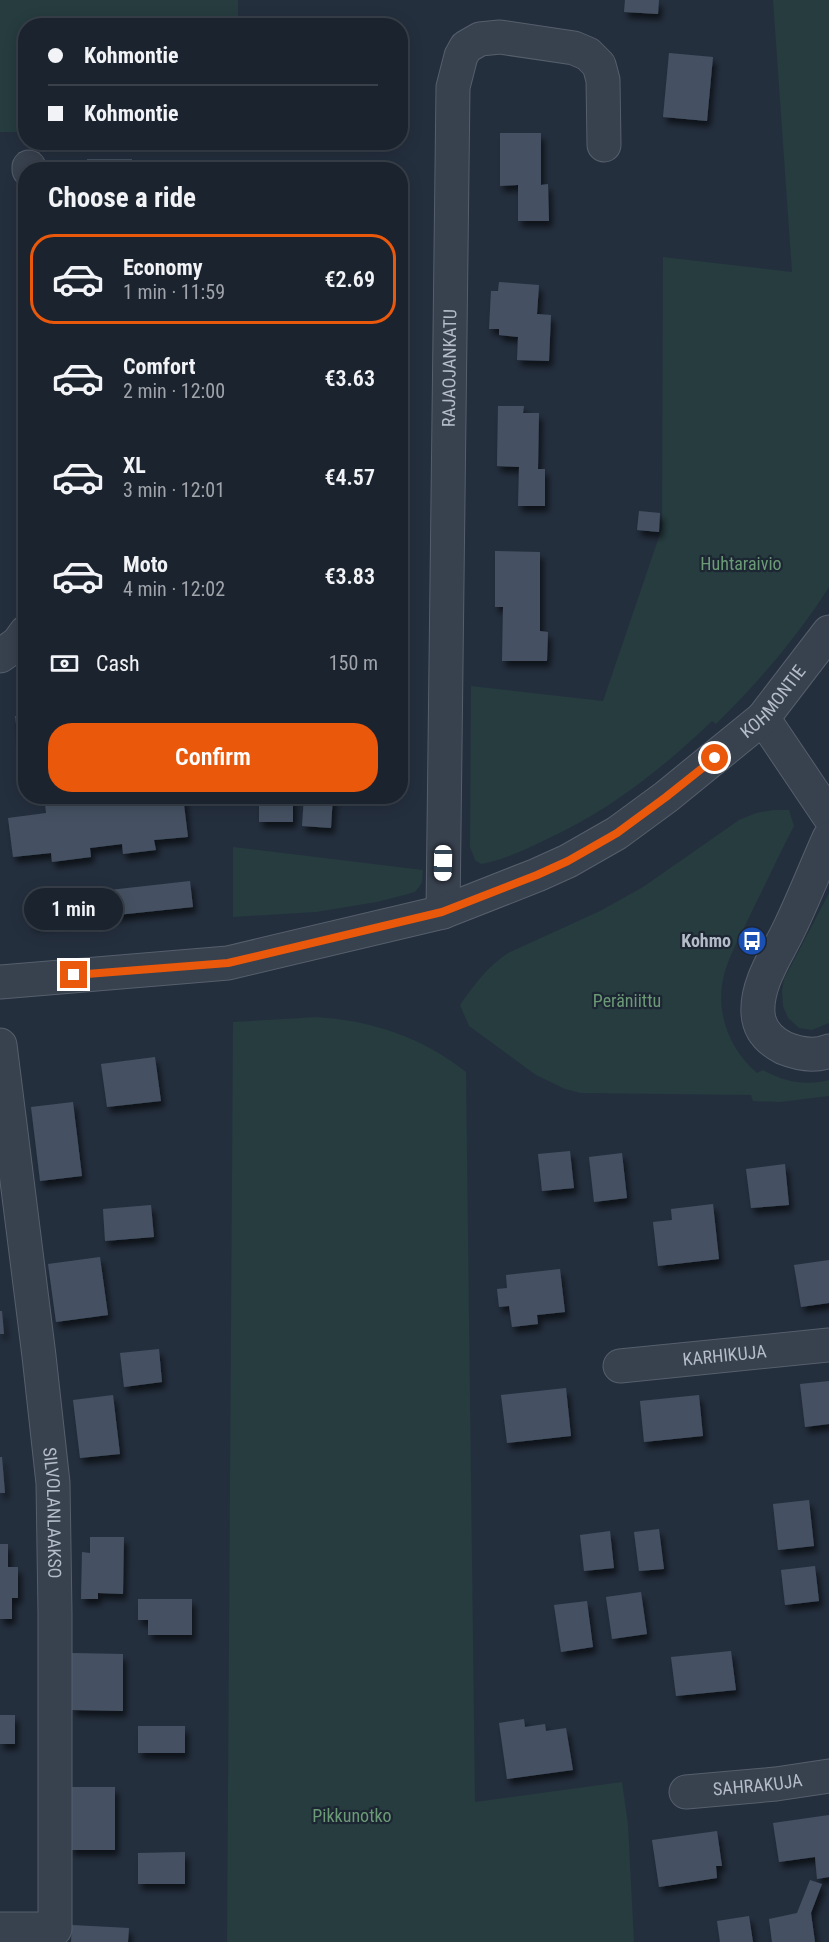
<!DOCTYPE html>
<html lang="en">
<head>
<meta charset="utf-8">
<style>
  body { margin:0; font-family:"Roboto Condensed",sans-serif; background:#282f3a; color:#f1f3f6; height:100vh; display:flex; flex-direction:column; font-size:22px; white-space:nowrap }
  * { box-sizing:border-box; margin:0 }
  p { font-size:20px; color:#a0a4aa }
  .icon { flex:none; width:33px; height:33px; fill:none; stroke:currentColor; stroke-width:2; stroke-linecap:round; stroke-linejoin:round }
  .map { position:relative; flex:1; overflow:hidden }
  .side { position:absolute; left:18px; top:162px; width:390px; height:642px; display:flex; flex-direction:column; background:#1b232e; border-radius:24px; box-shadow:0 3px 15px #0003,0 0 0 2px #39404a }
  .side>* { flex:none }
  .hud { position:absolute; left:18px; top:18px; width:390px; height:132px; border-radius:24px; box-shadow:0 3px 15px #0003,0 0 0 2px #39404a; display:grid; align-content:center; height:132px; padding:0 30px; background:#1b232e }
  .end { position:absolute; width:27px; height:27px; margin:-14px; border:8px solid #ea580c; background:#fff; box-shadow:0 0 0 3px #fff }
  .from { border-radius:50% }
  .bubble { position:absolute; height:42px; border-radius:21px; background:#1b232e; box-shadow:0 3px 15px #0003,0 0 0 2px #39404a; font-size:20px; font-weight:600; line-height:42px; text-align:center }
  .car { position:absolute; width:18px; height:36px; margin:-18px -9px; border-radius:8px; box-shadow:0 0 4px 2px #0007; background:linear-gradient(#fff 24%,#345 0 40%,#fff 0 76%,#345 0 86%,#fff 0) }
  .hud b { display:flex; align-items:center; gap:21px; height:57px; font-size:22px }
  .hud b+b { border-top:2px solid #39404a }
  .hud i { width:15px; height:15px; background:#f1f3f6 }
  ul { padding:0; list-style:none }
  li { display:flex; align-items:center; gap:18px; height:90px; margin:0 12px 9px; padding:0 18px; border:3px solid transparent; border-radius:24px }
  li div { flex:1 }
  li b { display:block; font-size:22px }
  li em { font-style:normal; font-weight:600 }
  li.selected { border-color:#ea580c }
  li>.icon { width:54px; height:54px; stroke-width:1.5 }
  h2 { padding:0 30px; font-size:27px; line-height:72px }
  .pay { display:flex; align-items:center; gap:15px; height:66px; padding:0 30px; font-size:22px }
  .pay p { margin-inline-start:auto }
  .cta { display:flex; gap:12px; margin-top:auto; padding:12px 30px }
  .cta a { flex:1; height:69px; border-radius:24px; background:#ea580c; color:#fff; font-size:24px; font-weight:600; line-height:69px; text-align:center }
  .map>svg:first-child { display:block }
</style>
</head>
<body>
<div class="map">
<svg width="829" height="1942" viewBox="0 0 829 1942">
  <defs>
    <filter id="shadow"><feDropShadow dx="3.5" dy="6" stdDeviation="3" flood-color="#0009"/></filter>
  </defs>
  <rect width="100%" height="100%" fill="#242f3e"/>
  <path fill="#263c3f" d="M0 0H238V25L26 26 25 132H0Z
    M773 0H829V587C797 637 759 682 716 724L712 721C662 769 609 811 545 840 524 850 504 860 481 864L475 860 470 847 471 686 603 701 662 528 663 257 792 272Z
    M773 810H789L794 826C780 853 767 881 753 909 744 929 733 948 726 968 713 1007 727 1047 757 1073L763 1070C785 1082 805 1086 829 1080V1096L780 1102 753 1101 751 1095 581 1093 565 1089 536 1075 469 1026 460 1005C474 985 487 967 508 953L600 911 643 887 739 820 756 813Z
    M233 847 423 870 422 882 419 887 415 892 408 894 377 902 316 912 233 917Z
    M829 893V1023L812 1030 799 1028 788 1018 783 1006 782 991 784 979Z
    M317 1017C373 1021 422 1037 466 1072L475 1802 622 1782 628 1824 634 1942H227L233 1022Z"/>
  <path fill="#455162" filter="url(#shadow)" d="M625 0H659L658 14 624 12Z
    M669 53 713 57 707 121 663 117Z
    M500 133H541V185L548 184 549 221H518V185L500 186Z
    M87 159H132V170H87Z
    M499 282 539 285 537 314 551 315 549 361 517 360 518 337 499 335V329H489L491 291H498Z
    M498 406H524L523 413H539L538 469H545V506H518L519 467 497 466Z
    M639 511 660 513 659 532 637 530Z
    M495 551 540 552V631L548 632 547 661H502L503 607H495Z
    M26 715V739L18 740 15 716Z
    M83 796H183L188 837 154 840 156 850 123 854 122 844 90 848 91 857 52 862 51 853 13 857 8 818 46 813 45 804 84 800Z
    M259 796H293V822H259Z
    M304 796H333L331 828 302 826Z
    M190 881 193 907 32 924 29 899Z
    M155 1057 161 1101 107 1107 101 1064Z
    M73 1102 82 1176 40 1181 31 1107Z
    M570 1151 574 1188 542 1191 538 1154Z
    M622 1153 627 1198 594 1202 589 1157Z
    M785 1164 789 1205 751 1208 746 1169Z
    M713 1204 719 1259 658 1266 653 1222 672 1220 671 1209Z
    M151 1205 154 1237 105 1241 103 1209Z
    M100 1257 108 1315 56 1322 48 1264Z
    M829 1260V1303L801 1307 794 1265Z
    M560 1269 565 1312 537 1315 538 1324 512 1327 509 1306 499 1307 497 1289 507 1288 506 1275Z
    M0 1311H2L4 1334H0Z
    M159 1349 162 1382 124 1387 120 1353Z
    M829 1381V1424L805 1427 800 1384Z
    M566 1388 571 1436 507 1443 501 1395Z
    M113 1395 120 1454 80 1458 73 1400Z
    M699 1395 703 1436 644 1442 640 1401Z
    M0 1457H2L5 1493H0Z
    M809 1500 814 1546 778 1550 773 1504Z
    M659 1529 664 1569 639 1571 634 1532Z
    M610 1531 614 1568 584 1571 580 1535Z
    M90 1537H124L123 1594 98 1593V1599H81L82 1552 90 1553Z
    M0 1544H8V1567H18V1598H12V1619H0Z
    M815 1566 819 1601 785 1605 781 1570Z
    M641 1592 647 1634 612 1639 606 1597Z
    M138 1599H192V1635H148V1620H138Z
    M587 1601 593 1647 561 1652 554 1605Z
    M731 1651 736 1690 676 1696 671 1657Z
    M72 1653 123 1654V1711L72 1710Z
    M0 1715H15V1744H0Z
    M524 1719 525 1727 545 1724 546 1731 566 1728 573 1770 507 1779 499 1723Z
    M138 1726H185V1753H138Z
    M70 1787H115V1850H70Z
    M829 1815V1877L817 1879 815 1857 779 1862 773 1823Z
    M717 1831 722 1866H716L717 1878 659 1887 652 1840Z
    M185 1852V1884H138V1853Z
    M810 1880 822 1884 811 1913 815 1942H772L769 1919 797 1913Z
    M749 1916 753 1942H720L717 1921Z
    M72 1925 129 1928 128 1942H71Z"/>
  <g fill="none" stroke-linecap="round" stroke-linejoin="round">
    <g stroke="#565f6c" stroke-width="35">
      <g id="minor">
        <path d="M29 167V170"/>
        <path d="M0 656 18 643 26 632"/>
        <path d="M763 718 829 816"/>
        <path d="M829 838C816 867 804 898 790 927 778 953 756 983 758 1013 759 1030 770 1041 784 1048 799 1054 814 1057 829 1051"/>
        <path id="s1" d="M443 912 453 87 461 56 466 47 480 39 500 37 574 48 588 54 599 65 603 80 604 145"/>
        <path id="s2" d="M0 982 228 963 443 912 537 875 568 861 617 833 666 797 763 718 829 632"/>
        <path id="s3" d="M0 1045 39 1356 53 1483 55 1613V1929H0"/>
        <path id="s4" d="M620 1366 829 1345"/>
        <path id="s5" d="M686 1792 776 1784 829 1776"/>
      </g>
    </g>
    <use href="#minor" stroke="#38414e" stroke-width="33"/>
  </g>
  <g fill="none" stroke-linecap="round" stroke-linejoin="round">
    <path stroke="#ea580c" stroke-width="8" d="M74 975 228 963 442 912 537 875 568 861 617 833 666 797 715 758"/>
  </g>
  <defs>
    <g id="bus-disc" transform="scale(1.5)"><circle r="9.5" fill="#1a4fb4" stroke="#1d2633"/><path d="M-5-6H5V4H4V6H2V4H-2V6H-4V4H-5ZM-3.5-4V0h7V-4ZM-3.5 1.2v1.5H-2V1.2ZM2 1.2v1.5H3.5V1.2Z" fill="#fff"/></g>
  </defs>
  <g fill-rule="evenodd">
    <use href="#bus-disc" x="752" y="941"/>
  </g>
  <g text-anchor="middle" stroke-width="4.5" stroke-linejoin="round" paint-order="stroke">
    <g font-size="18" fill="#b4bcc9" stroke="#1d2633">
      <text dy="6" stroke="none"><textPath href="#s1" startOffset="544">RAJAOJANKATU</textPath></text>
      <text dy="6" stroke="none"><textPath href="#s2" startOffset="846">KOHMONTIE</textPath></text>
      <text dy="6" stroke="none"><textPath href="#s4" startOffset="105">KARHIKUJA</textPath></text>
      <text dy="6" stroke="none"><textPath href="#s3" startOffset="471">SILVOLANLAAKSO</textPath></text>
      <text dy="6" stroke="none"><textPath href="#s5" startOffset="72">SAHRAKUJA</textPath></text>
    </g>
    <g font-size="18" fill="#6b9a76" stroke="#1d2633">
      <text x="741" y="570">Huhtaraivio</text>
      <text x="627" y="1007">Peräniittu</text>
      <text x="352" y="1822">Pikkunotko</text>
    </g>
    <g font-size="18" font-weight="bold" fill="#b4bcc9" stroke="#1d2633" text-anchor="end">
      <text x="731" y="947">Kohmo</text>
    </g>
  </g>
</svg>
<i class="end from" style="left:715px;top:758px"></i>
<i class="end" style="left:74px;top:975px"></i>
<div class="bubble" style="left:24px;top:888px;width:99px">1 min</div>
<i class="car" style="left:443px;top:863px;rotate:181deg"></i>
<div class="hud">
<b><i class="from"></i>Kohmontie</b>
<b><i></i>Kohmontie</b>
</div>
<section class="side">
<h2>Choose a ride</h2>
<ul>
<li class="selected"><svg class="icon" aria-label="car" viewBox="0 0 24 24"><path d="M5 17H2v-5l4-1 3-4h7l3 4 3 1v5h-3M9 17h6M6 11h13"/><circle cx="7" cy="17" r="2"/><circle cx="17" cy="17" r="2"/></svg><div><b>Economy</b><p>1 min · 11:59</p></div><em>€2.69</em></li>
<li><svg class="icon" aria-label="car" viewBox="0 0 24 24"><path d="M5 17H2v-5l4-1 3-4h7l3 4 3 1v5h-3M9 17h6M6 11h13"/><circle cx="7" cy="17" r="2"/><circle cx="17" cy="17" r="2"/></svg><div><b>Comfort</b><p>2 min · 12:00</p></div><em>€3.63</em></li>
<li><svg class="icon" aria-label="car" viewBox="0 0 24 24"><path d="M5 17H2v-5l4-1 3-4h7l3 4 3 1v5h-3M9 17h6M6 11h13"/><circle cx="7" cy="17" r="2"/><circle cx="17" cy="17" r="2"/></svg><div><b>XL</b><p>3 min · 12:01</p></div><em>€4.57</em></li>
<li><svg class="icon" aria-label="car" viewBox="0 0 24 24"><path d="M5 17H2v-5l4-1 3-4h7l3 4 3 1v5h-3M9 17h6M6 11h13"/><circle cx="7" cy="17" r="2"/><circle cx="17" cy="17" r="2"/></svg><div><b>Moto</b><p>4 min · 12:02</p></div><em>€3.83</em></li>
</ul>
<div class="pay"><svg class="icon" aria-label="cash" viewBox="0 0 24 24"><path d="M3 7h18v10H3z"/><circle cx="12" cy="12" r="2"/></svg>Cash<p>150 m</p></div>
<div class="cta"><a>Confirm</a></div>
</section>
</div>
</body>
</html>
